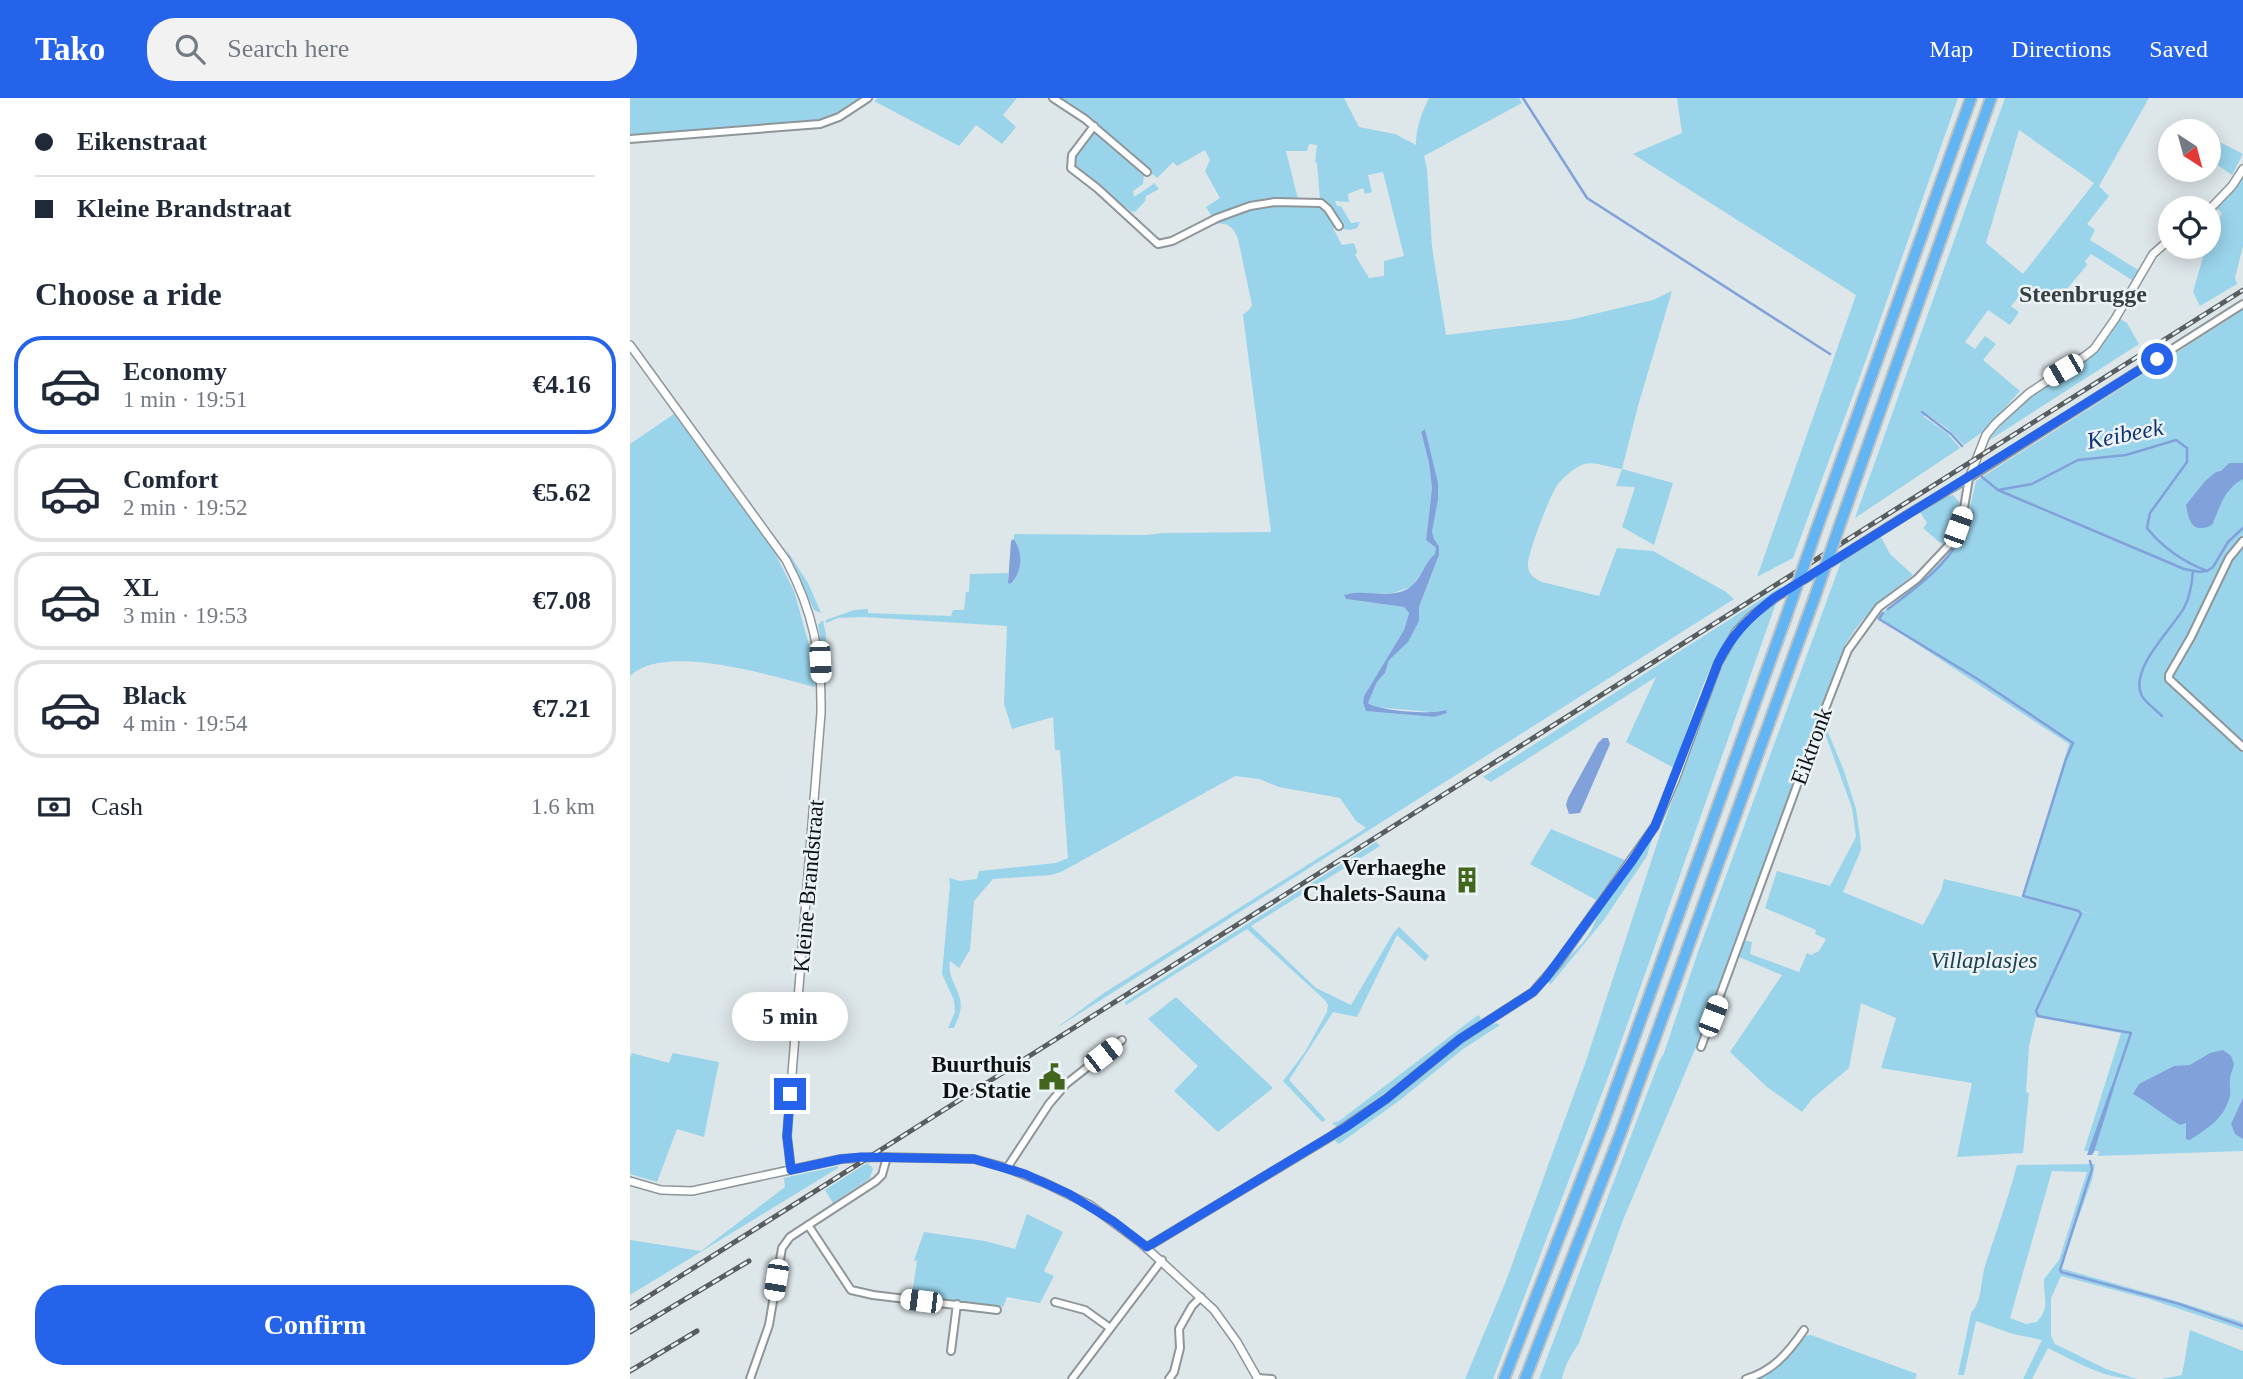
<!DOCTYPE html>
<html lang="en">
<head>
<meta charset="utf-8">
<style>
  body { margin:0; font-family:Georgia,serif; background:#f2f2f3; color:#1f2937; height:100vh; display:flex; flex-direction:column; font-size:26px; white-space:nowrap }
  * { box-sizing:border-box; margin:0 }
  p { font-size:23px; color:#747a83 }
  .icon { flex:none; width:38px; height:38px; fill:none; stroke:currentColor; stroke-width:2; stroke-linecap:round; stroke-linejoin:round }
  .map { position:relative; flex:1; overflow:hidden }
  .details { display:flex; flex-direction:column; background:#fff; width:630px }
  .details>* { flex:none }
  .hud { display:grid; align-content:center; height:154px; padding:0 35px; background:#fff }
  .needle { width:46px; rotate:144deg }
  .tools { position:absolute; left:1528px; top:21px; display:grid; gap:14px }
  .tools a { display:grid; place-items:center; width:63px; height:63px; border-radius:50%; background:#fff; box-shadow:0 4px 18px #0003; font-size:35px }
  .end { position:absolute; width:32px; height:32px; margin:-16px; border:9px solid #2563eb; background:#fff; box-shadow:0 0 0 4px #fff }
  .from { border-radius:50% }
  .bubble { position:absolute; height:49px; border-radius:24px; background:#fff; box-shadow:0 4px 18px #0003; font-size:23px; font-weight:700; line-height:49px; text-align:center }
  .car { position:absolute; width:21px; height:42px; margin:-21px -10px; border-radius:9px; box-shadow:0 0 5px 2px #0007; background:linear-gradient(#fff 24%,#345 0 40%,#fff 0 76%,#345 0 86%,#fff 0) }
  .hud b { display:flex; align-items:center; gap:24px; height:66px; font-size:26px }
  .hud b+b { border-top:2px solid #e0e1e3 }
  .hud i { width:18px; height:18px; background:#1f2937 }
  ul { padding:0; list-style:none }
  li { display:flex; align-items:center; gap:21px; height:98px; margin:0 14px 10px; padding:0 21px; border:4px solid #e0e1e3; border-radius:28px }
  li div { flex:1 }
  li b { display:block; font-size:26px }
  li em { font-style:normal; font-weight:700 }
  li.selected { border-color:#2563eb }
  li>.icon { width:63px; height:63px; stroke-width:1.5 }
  h2 { padding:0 35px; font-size:32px; line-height:84px }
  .pay { display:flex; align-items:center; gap:18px; height:77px; padding:0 35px; font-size:26px }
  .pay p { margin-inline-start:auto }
  .action { display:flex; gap:14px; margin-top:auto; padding:14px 35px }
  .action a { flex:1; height:80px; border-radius:28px; background:#2563eb; color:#fff; font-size:28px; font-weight:700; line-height:80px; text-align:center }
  header { display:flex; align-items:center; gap:42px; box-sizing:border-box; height:98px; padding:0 35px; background:#2563eb; color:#fff }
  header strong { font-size:33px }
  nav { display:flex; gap:38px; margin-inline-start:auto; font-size:24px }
  .search { width:490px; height:63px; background:#f2f2f3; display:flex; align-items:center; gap:18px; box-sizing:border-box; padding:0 24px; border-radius:28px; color:#747a83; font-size:26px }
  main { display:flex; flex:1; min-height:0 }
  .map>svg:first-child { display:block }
</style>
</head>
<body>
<header>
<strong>Tako</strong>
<div class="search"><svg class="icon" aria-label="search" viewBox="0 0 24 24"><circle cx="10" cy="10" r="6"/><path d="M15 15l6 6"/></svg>Search here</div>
<nav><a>Map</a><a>Directions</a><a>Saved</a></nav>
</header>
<main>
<section class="details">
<div class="hud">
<b><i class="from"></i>Eikenstraat</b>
<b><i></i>Kleine Brandstraat</b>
</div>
<h2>Choose a ride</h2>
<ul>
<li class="selected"><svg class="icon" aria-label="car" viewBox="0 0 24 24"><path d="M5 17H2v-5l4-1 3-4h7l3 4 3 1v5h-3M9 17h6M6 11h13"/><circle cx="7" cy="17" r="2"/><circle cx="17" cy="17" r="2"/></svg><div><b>Economy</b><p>1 min · 19:51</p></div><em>€4.16</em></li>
<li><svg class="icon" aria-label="car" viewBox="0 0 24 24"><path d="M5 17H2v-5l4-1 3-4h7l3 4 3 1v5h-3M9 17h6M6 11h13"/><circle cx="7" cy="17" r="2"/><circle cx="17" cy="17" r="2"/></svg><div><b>Comfort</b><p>2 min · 19:52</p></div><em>€5.62</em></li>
<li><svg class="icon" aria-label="car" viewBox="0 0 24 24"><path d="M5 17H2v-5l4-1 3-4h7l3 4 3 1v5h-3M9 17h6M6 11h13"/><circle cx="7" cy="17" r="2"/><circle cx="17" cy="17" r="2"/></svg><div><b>XL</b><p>3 min · 19:53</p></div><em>€7.08</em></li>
<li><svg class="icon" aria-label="car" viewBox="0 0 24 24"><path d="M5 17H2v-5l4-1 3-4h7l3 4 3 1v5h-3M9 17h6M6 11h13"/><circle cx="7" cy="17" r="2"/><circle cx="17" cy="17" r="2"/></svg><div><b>Black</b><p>4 min · 19:54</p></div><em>€7.21</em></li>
</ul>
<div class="pay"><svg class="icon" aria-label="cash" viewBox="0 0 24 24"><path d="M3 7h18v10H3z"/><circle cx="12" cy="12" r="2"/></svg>Cash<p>1.6 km</p></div>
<div class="action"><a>Confirm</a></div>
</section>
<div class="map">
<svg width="1613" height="1281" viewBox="0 0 1613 1281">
  <rect width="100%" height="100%" fill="#dde6e9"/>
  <path fill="#9ad4eb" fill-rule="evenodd" d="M0 0H233L197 22 179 26 0 38Z
    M248 0H387L373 17 386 29 372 46 346 27 329 48 244 3Z
    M427 0H714L729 29 765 36 786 47C786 30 791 16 799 0H889L892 5 794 58 797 71 802 149 816 237 939 222 1023 202 1042 193 1008 308 992 371 1043 385 1024 447 992 429 1005 389 986 388 992 371C981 370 964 363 954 366 945 369 934 379 928 386 920 397 897 456 898 468 898 476 905 481 912 484L969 498 987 450 1023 453 1096 494 1104 501 425 931 474 895 736 730 726 723 710 700 649 689 629 681 605 678 431 774 421 777 363 781 344 803 340 852 329 870 320 863C316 883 335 894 330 914 329 919 326 925 324 930H318L325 914 324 902 312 876 320 787 319 780 330 783 347 781 349 773 426 765 438 760 430 652H425L423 619 382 631 374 606 377 528 235 519 208 520 196 525V522L224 512 238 511V515L321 518 323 512H334L336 494H339L340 476 378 475V485L387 445 384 441V436L516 437 533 435 641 434 613 217 620 211 622 207 608 141C601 121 589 124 572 130L589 121 621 109 694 104 690 101 687 65 685 64 687 47 679 46 677 53H656L668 101 644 102 583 120 576 109 590 100 575 73 580 62 575 52 547 68 543 64 527 80 458 19ZM753 74 774 158 754 163V178L739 180 725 157 727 154 724 145 712 147 703 130 720 132 727 130 730 124 721 125 711 108H707L705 103 719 104 718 96 733 90 735 96 742 94 738 77ZM795 331 808 402 802 434 804 441 809 448V457L789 509V523L777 544 759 561 755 575 747 584 738 605 746 609 810 615 804 619 737 613 733 605 734 598 774 532 779 515 774 509 716 501V496L763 495 781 489 805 456 806 450 796 442 802 390 799 365 791 335Z
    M1047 0H1328L1237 259 1163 460 1127 479 1226 197 1003 56 1052 35Z
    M1375 0H1519L1469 88 1479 98 1457 126 1465 132 1460 142 1508 172 1502 182 1461 156 1455 163 1457 167 1436 192 1430 197 1419 199 1406 190 1398 201 1391 196 1381 208 1389 214 1380 227 1358 212 1335 244 1345 251 1355 238 1366 246 1353 262 1390 293 1354 333 1334 347 1317 330 1295 315 1294 319 1317 335 1330 350 1225 420ZM1389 32 1464 85 1393 176 1356 145Z
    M465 32 514 75 513 86 503 93 504 99 522 87 524 85 529 91 516 98 515 103 505 114 500 113 496 109 493 113 443 70V60Z
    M1578 38 1613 56 1602 77 1579 61Z
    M1613 77V148L1605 180 1607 186 1570 208 1563 194 1576 149H1578L1579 139 1592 115 1587 111Z
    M1613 212V1053L1468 1058 1469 1053H1454L1491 935 1406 919 1399 948 1396 994 1399 995 1393 1055 1327 1059 1342 985 1251 970 1266 920 1231 905 1219 970 1182 1001 1172 1014 1137 989 1100 954 1152 877 1109 859 1114 842 1122 844 1120 856 1169 874 1177 855 1181 857 1189 853 1196 841 1185 836 1186 832 1135 810 1147 773 1200 788 1226 739 1222 710 1192 627 1193 622 1214 673 1226 711 1230 739 1231 752 1213 794 1293 827 1311 793 1314 781 1467 817 1393 798 1439 646 1246 519C1257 512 1265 503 1275 495 1295 478 1320 460 1331 436 1339 419 1342 400 1346 383Z
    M1489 220 1497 225 1509 246 1358 343 1387 308 1409 291 1442 272 1466 255Z
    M44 316 144 453 164 493 183 561 185 589C141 578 35 544 0 578V346Z
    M1323 397 1329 404C1331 419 1322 433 1314 446L1309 444 1293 430 1297 425 1290 414 1312 400Z
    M1251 439 1260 456 1283 477 1246 506 1227 529 1216 545 1194 600 1071 937 993 1122 949 1245C941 1257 935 1267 932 1281H909L1029 964 1034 955 1068 854 1211 464Z
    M156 451 178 485 191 515 184 512Z
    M1152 488C1147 497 1135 501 1127 508 1115 519 1104 531 1095 544 1072 579 1058 631 1044 670L996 644 1026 579 861 684 853 679Z
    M1146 505 985 961 863 1281H835L876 1183 955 966 1032 730 1093 565 1109 538 1127 519Z
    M193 522 196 537V587H194L193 553 188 527Z
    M921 731 995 762 966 802 900 766Z
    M1023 738 1017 758 973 823 920 887 919 883C924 877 928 870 933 864 949 849 962 838 967 817Z
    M746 744 750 748 621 828 686 890 721 907 764 834 769 829 799 858 795 863 767 837 727 919 703 914 659 982 696 1022 692 1024 653 983 675 954 697 914 698 907 695 902 617 831 496 907 495 904Z
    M546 899 643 990 588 1034 544 993 568 968 518 921Z
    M848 917 851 920 850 922 713 1027 708 1030 702 1025 709 1023Z
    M866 925 870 927 833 951 770 1002 709 1046 705 1043 710 1037C728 1025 747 1013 764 999 794 975 831 939 866 925Z
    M2 955 39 965 43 955 89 964 74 1039 47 1031 27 1084 0 1076V960Z
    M237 1065 243 1070 240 1080 203 1105 195 1092Z
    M1465 1066 1462 1082 1430 1170 1546 1203 1612 1224 1613 1232 1519 1201 1431 1178 1421 1200V1238L1425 1246 1476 1271 1507 1281C1475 1281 1446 1264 1418 1250L1402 1281H1393L1412 1242 1383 1236 1346 1223 1334 1277H1328L1341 1215C1353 1202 1350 1184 1355 1168 1366 1134 1378 1101 1387 1067ZM1422 1073 1457 1074 1429 1162 1414 1181C1413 1200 1421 1208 1407 1224L1396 1226 1380 1220Z
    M208 1068V1070L0 1197V1142L71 1153 155 1089 154 1080Z
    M397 1116 433 1134 414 1173 424 1178 410 1205 377 1199 373 1209 282 1197 287 1163 284 1162 294 1134 355 1143 385 1151Z
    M1560 1232 1613 1253V1281H1531L1552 1277Z
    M1181 1237 1287 1276 1285 1281H1127L1149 1268 1175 1238Z"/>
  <path fill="#81a1da" d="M795 331 808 385V402L802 434 804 441 809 448V457L789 509V523L778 544 759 562 755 575 747 584 738 605C748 613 804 617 816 612L817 615 804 619 736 613 733 605 734 598 774 532 779 515 774 509 716 501 714 497C733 490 761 502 779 490 791 482 794 465 805 456L806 450 796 442 802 390 799 365 791 334Z
    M1599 365H1613V381C1594 391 1590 409 1582 427 1563 436 1559 425 1556 407L1575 383 1586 374 1591 373Z
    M384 441C393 455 393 474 380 486L378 485 381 443Z
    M973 640H978L980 646 950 715 939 716 936 707 938 700 968 645Z
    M1593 952 1601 958 1604 966C1603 971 1600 977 1600 982 1599 987 1601 992 1600 998 1594 1021 1578 1030 1560 1042L1556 1041V1025L1550 1027C1534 1017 1519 1005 1503 996L1509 986 1544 968 1560 967 1580 955Z
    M1481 989 1484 990 1464 1054 1462 1057H1457Z
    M1613 1000V1041L1605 1036 1601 1026Z"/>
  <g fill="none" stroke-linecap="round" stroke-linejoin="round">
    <path stroke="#81a1da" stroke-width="2.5" d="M893 0 957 100 1200 256
      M1292 314 1321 336 1332 348
      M1352 379 1368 392 1402 386 1448 362 1496 357 1546 342 1557 350V364L1520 415 1517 430C1532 449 1554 464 1577 473L1583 469 1598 444 1613 430
      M1368 392 1554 471 1570 474 1575 473
      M1258 511C1296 483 1326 460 1343 415
      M1253 515 1249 521 1346 580 1443 645 1436 661 1393 798 1449 813 1451 816 1406 913 1408 918 1501 935 1482 991
      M1532 618C1526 612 1516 605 1512 598 1498 572 1542 531 1554 510 1560 499 1562 486 1563 473
      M1460 1063 1462 1071 1430 1172 1431 1174 1549 1206 1613 1228"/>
    <g stroke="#8e9699" stroke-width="10">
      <path id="minor" d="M423 0 455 21 517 74
        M464 28 442 57 441 70 467 90 528 146 542 143 587 120 620 108 645 104 691 105 698 111 709 128
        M0 41 190 26 209 19 238 0
        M1613 443 1599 460 1561 539 1539 577V581L1613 649
        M1071 949 1195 611 1218 552 1249 509 1287 481 1319 447 1333 416 1339 380 1613 206
        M377 1070 419 1006 436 986 492 942
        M178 1127 221 1192 243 1197 367 1212
        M425 1204 455 1212 480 1230
        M321 1253 327 1206
        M627 1280 642 1281
        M120 1281 139 1227 152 1150 160 1139 246 1083 252 1077 257 1059
        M442 1281 532 1162
        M539 1281 544 1274 550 1250 549 1231 562 1208 571 1199
        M1116 1281C1143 1273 1158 1255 1174 1232"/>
    </g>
    <g stroke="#8e9699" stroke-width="10">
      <path id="tertiary" d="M1578 113 1602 88 1613 71
        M0 247 156 462C183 513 192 557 191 615L157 1038 161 1072
        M0 1083 31 1092 62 1093 211 1061 247 1059 344 1061 377 1070 415 1085 460 1107 511 1145 584 1212 607 1244 628 1281
        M517 1149 700 1039 756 1001 830 941 903 894 928 865 1025 728 1045 682 1088 565 1106 534 1120 519 1145 500 1278 416 1339 380 1356 337 1366 325 1399 295 1455 258 1464 251 1485 221 1523 156 1540 141"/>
    </g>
    <g stroke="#c0c1c1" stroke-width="14">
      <path id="motorway" d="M1214 415 1361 0
        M1186 433 1341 0
        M874 1281 973 1026 1156 519
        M895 1281 991 1034 1184 501"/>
    </g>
    <use href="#minor" stroke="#fff" stroke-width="6"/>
    <use href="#tertiary" stroke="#fff" stroke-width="7"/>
    <use href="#motorway" stroke="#62b4f2" stroke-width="10"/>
    <g stroke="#585d5f" stroke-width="5">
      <path id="rail" d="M0 1210 1613 192
        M0 1234 119 1163
        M0 1273 67 1233"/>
    </g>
    <use href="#rail" stroke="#ebf3f7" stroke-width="2.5" stroke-dasharray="8" stroke-linecap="butt"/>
    <g stroke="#c0c1c1" stroke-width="14" stroke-linecap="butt">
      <path id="motorway-bridge" d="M1184 501 1214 415
        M1156 519 1186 433"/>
    </g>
    <use href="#motorway-bridge" stroke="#62b4f2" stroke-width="10"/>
  </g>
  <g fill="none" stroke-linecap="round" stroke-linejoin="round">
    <path stroke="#2563eb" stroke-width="9" d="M160 996 157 1038 161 1072 211 1061 231 1059 344 1061 395 1076 439 1096 483 1123 517 1149 716 1029 756 1001 830 941 903 894 915 881 1002 763 1025 728 1088 565C1101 537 1120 519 1144 500L1527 261"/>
  </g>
  <defs>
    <g id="building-bare" transform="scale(2.1)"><path d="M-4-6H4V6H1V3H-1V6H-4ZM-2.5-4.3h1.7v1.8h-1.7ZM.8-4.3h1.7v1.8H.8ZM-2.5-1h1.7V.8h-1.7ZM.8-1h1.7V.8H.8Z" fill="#43661d" stroke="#ebf3f7" stroke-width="2.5" paint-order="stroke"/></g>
    <g id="civic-bare" transform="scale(2.1)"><path d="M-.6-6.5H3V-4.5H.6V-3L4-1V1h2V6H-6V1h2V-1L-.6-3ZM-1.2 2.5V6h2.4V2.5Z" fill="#43661d" stroke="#ebf3f7" stroke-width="2.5" paint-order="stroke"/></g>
  </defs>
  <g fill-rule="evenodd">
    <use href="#building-bare" x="837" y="782"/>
    <use href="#civic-bare" x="422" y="979"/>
  </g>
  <g text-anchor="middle" stroke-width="5" stroke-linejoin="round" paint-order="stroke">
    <g font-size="23" fill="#0e1112" stroke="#ebf3f7">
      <text transform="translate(1181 648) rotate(-70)" y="8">Eiktronk</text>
      <text transform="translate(178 788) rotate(-85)" y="8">Kleine Brandstraat</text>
    </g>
    <g font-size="23" font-weight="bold" fill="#0e1112" stroke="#ebf3f7" text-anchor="end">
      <text x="816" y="777">Verhaeghe<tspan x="816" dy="26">Chalets-Sauna</tspan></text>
      <text x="401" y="974">Buurthuis<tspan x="401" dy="26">De Statie</tspan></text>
    </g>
    <g font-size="23" font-style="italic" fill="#1b414e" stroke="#ebf3f7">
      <text x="1354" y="870">Villaplasjes</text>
    </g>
    <g font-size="24" font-weight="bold" fill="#383f42" stroke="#ebf3f7">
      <text x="1453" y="204">Steenbrugge</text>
    </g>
    <g font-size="24" font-style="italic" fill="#123577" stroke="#ebf3f7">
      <text transform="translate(1495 336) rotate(-11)" y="8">Keibeek</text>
    </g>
  </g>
</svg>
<div class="tools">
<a><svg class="needle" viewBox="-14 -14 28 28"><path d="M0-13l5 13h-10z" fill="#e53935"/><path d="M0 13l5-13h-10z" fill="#747a83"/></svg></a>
<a><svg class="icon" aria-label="locate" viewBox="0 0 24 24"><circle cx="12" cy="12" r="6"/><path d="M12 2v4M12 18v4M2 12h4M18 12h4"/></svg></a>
</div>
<i class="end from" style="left:1527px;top:261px"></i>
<i class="end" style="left:160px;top:996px"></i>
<div class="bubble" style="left:102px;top:894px;width:116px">5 min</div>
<i class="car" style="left:1433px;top:272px;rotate:240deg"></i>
<i class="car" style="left:1328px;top:429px;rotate:20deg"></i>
<i class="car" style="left:190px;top:564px;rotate:177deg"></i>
<i class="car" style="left:1083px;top:918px;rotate:21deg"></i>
<i class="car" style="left:473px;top:957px;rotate:52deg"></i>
<i class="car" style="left:146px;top:1182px;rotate:189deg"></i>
<i class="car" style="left:291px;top:1203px;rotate:277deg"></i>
</div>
</main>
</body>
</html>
